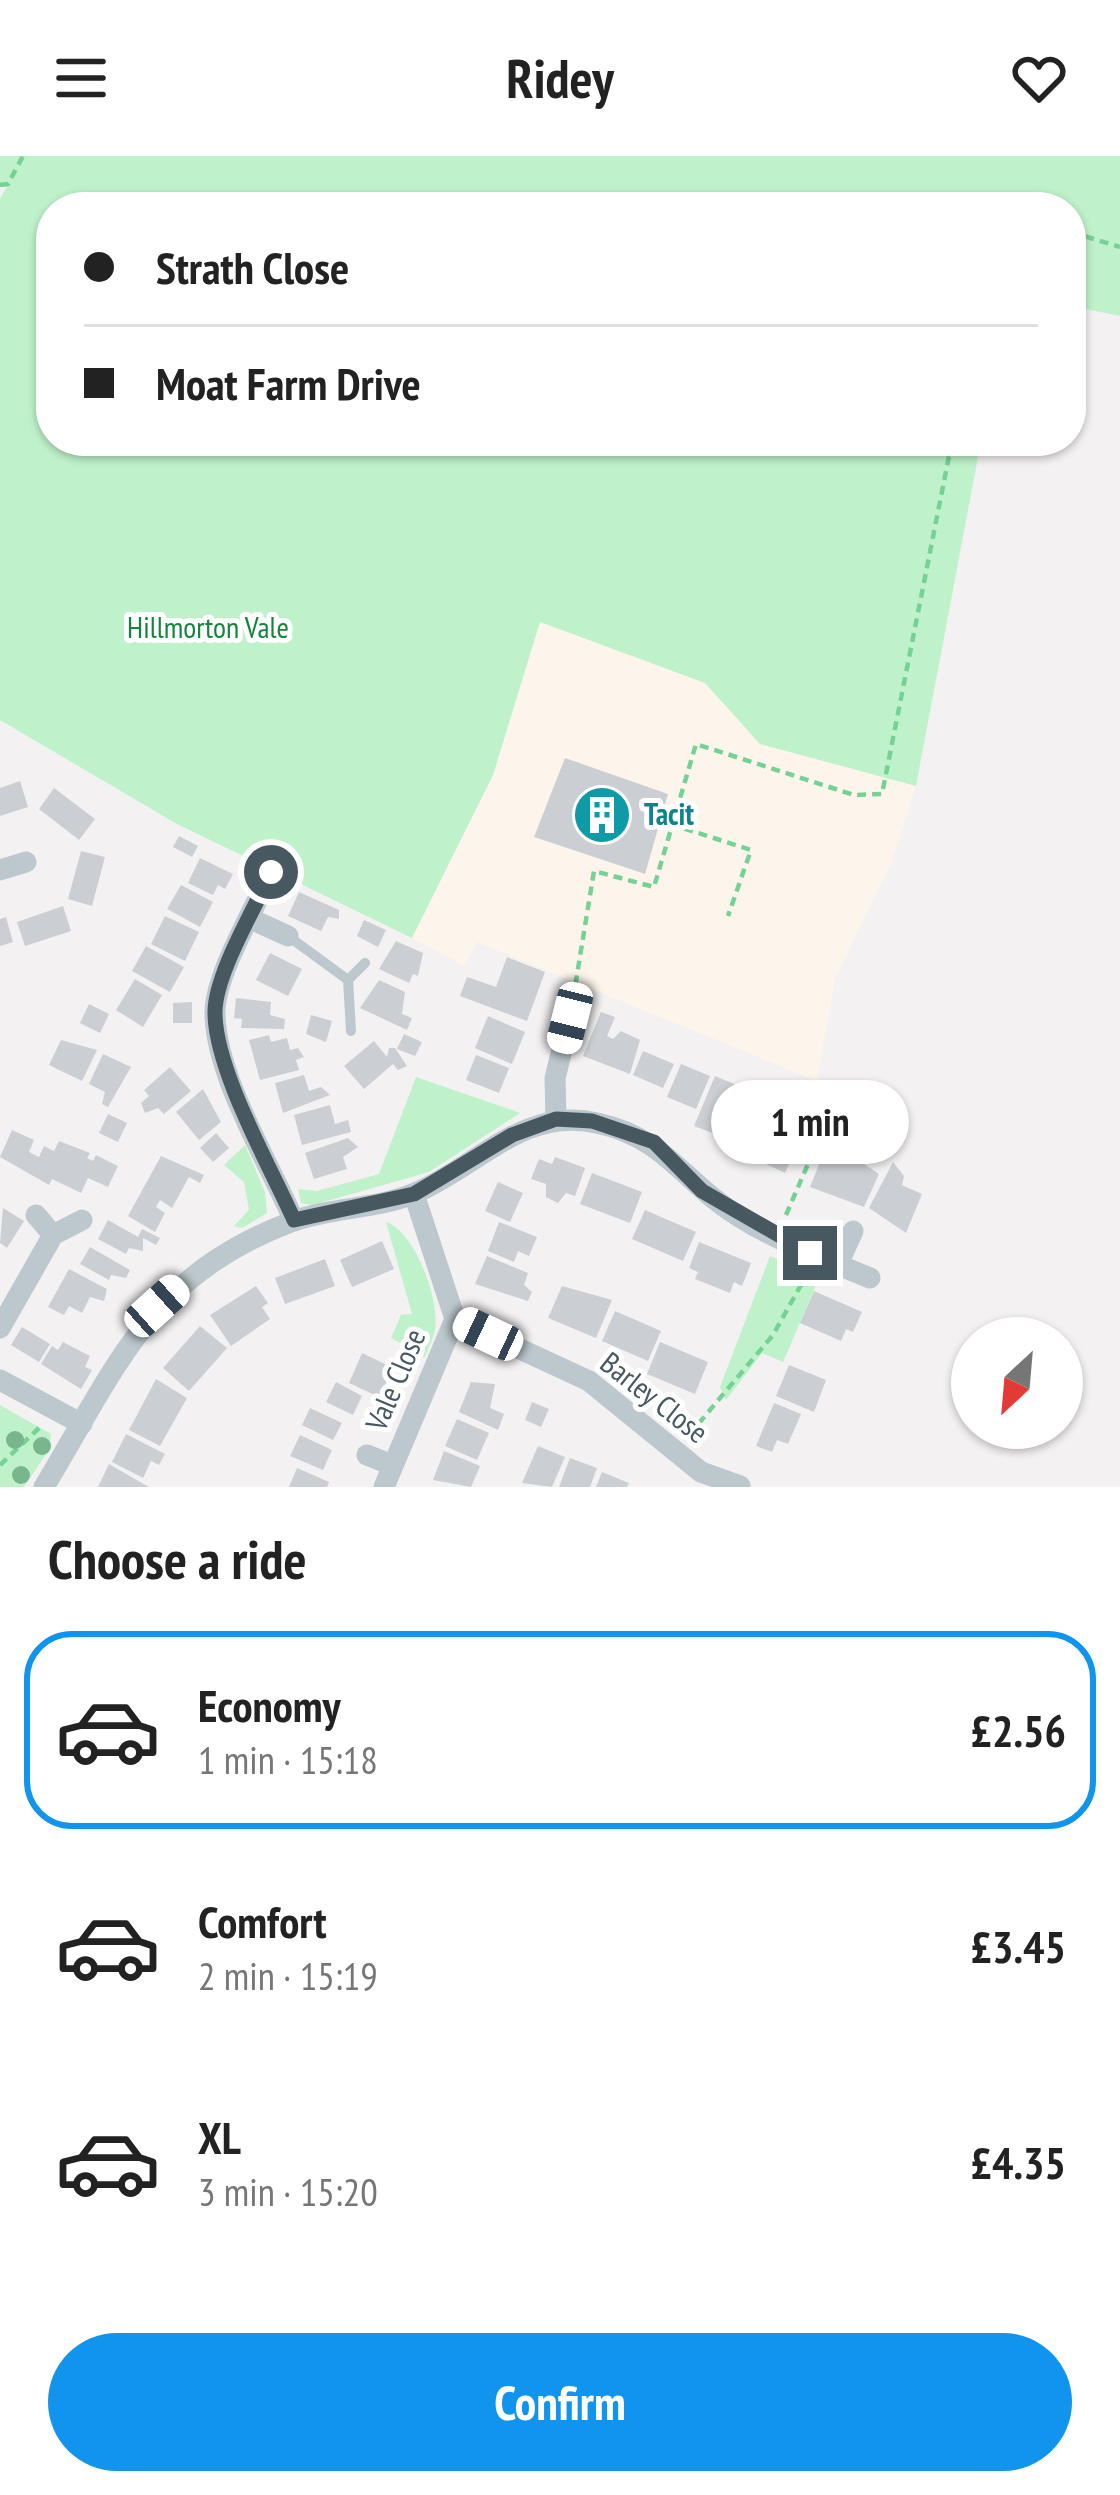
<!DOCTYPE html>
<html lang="en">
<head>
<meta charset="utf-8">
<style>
  body { margin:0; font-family:"PT Sans Narrow",sans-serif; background:#f2f2f2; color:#222; height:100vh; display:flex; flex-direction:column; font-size:45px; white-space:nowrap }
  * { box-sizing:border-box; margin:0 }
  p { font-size:39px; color:#767676 }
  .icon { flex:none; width:66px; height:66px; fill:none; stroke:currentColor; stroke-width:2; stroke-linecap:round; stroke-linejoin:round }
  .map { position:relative; height:1331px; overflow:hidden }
  .sheet { display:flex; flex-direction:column; background:#fff; flex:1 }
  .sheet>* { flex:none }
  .top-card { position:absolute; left:36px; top:36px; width:1050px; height:264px; border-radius:48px; box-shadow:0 3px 9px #0004; display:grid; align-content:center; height:264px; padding:0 48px; background:#fff }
  .needle { width:78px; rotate:206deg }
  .fabs { position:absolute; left:951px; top:1161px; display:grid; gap:24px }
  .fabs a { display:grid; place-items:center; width:132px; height:132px; border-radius:50%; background:#fff; box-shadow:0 3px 9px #0004; font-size:60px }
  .end { position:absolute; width:54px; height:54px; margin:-27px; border:15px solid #485860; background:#fff; box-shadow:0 0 0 6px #fff }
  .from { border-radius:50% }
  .bubble { position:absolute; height:84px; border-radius:42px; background:#fff; box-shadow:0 3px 9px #0004; font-size:39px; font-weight:800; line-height:84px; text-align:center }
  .car { position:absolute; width:36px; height:72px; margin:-36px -18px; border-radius:15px; box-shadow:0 0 9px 3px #0007; background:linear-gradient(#fff 24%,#345 0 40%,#fff 0 76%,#345 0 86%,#fff 0) }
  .top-card b { display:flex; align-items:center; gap:42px; height:114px; font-size:45px }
  .top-card b+b { border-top:3px solid #e0e0e0 }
  .top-card i { width:30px; height:30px; background:#222 }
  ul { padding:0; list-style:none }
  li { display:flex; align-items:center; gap:36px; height:198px; margin:0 24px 18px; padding:0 24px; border:6px solid transparent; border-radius:48px }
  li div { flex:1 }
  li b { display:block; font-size:45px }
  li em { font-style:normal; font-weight:800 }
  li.on { border-color:#1194ed }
  li>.icon { width:108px; height:108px; stroke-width:1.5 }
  h2 { padding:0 48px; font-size:54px; line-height:144px }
  .action { display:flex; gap:24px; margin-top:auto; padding:24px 48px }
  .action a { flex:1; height:138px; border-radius:72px; background:#1194ed; color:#fff; font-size:48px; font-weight:800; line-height:138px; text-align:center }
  header { display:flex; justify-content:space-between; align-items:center; height:156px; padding:0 48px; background:#fff; font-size:54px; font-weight:800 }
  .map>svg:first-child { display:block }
</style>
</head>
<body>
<header><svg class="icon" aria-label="menu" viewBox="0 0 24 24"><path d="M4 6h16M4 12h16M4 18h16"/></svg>Ridey<svg class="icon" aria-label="heart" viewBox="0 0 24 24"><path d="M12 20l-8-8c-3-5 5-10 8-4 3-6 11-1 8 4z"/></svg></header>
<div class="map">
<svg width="1120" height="1331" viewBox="0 0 1120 1331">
  <rect width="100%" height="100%" fill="#f3f1f1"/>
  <path fill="#fdf5eb" d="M539 465 705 527 760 588 916 630 891 708 835 823 817 925 477 786 465 810 412 782 493 619Z"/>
  <path fill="#bff2ca" d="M0 0H1120V160L1071 150V51H51V285H981L916 630 760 588 705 527 540 466 493 619 412 782 177 668 0 564V43L8 29H0Z
    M416 921 520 957 429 1016 313 1049 301 1047 298 1033 317 1035 379 1018Z
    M245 989 265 1036 267 1057 242 1072 234 1070 249 1054 244 1026 224 1009Z
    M386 1066C415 1075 440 1144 435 1174 433 1183 428 1193 425 1201L391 1182 401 1159 412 1158Z
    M770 1100 820 1120 783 1206 762 1197 726 1244 720 1231Z
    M0 1249 51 1278 49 1294 24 1331H0Z"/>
  <path fill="#cbcfd4" d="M565 602 668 638 645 718 534 681Z
    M20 625 28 651 0 660V632Z
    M54 632 95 663 79 684 39 653Z
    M179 680 198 690 192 701 173 691Z
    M81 695 105 701 92 750 68 743Z
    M200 702 233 718 225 733 218 729 213 739 188 727Z
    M181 729 213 746 200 771 167 753Z
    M299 736 339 754V763L328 761 321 775 288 760Z
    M63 750 71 775 25 790 17 766Z
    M165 760 199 776 185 805 151 788Z
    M6 761 13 786 0 790V763Z
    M364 764 386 774 378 791 357 780Z
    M396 785 423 797 418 820 413 818 409 827 379 813Z
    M146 790 184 811 170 836 132 815Z
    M270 797 302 813 288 840 256 824Z
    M507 801 545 816 527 865 460 840 467 821 496 831Z
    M135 823 162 839 143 871 116 854Z
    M379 824 405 836 402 858 412 862 407 874 360 852Z
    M236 842 271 846 270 859 285 863 284 873 241 872 242 863 234 862Z
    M192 846V867H173V847Z
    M89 848 109 858 100 877 80 867Z
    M601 856 615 861 607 880 613 883 621 875 640 884 630 918 583 900Z
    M311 859 332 865 326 886 306 878Z
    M488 860 525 876 512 908 475 892Z
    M404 878 422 886 415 900 397 893Z
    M269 879 271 886 287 882 290 894 298 892 304 901 296 904 299 914 260 924 249 884Z
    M61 884 97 894 82 925 49 909Z
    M374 885 387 901 389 892H395L407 910 398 914 393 908 364 933 344 910Z
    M643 895 674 908 663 932 633 919Z
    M103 898 131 911 108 951 102 948 105 936 89 928Z
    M476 899 509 912 499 937 466 924Z
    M681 908 710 920 696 953 667 941Z
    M170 911 191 935 164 958 158 952 145 957 141 947 149 940 144 934Z
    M304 919 309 935 321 931 330 939 283 957 275 927Z
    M715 920 744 932 723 981 694 970Z
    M203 933 221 966 199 984 176 956Z
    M330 949 335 968 348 964 351 976 302 989 294 959Z
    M744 949 775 958 755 1002 726 989Z
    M108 958 127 967 118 986 99 977Z
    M773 972 800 984 785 1017 758 1004Z
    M12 974 34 984 29 996 39 1001 44 990 54 995 59 985 90 997 87 1002 93 1005 96 999 118 1010 108 1031 88 1022 81 1037 52 1023 49 1029 0 1001Z
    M216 977 229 992 213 1006 200 992Z
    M348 982 358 991 343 1001 347 1013 314 1023 305 997Z
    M838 991 879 1018 864 1051 810 1031 824 996 833 1001Z
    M161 1000 204 1019 200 1027 189 1021 172 1052 160 1044 156 1051 165 1057 155 1076 128 1060Z
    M555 1001 585 1012 575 1040 566 1037 558 1047 546 1041V1028L531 1023 539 1003 552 1008Z
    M893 1006 904 1020 902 1029 922 1038 906 1077 869 1052Z
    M592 1017 642 1036 630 1067 580 1048Z
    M498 1026 523 1037 510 1066 485 1055Z
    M3 1052 24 1065 7 1092 0 1087Z
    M645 1054 696 1076 683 1105 632 1083Z
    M108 1064 138 1081 142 1073 160 1082 156 1089 143 1082V1095L129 1092 126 1098 98 1083Z
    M499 1066 537 1081 529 1100 518 1095 514 1106 488 1095Z
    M382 1085 394 1113 352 1131 340 1104Z
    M699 1086 751 1107 742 1130 734 1126 730 1137 695 1123 698 1116 689 1112Z
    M90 1091 130 1114 126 1122 111 1119 109 1124 80 1108Z
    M487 1100 528 1117 524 1129 532 1136 528 1145 475 1128Z
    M325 1103 335 1130 285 1148 275 1122Z
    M69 1113 107 1133 104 1145 90 1141 82 1157 69 1150 64 1159 48 1151Z
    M256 1130 268 1147 262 1151 270 1163 231 1190 210 1159Z
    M562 1130 612 1144 596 1182 548 1162Z
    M814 1135 862 1156 853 1176 846 1173 841 1185 800 1167Z
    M615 1155 661 1175 648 1205 602 1185Z
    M200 1170 227 1192 189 1235 163 1212Z
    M22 1171 50 1188 39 1206 11 1189Z
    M63 1186 90 1200 85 1211 92 1214 81 1233 41 1208 52 1190 58 1194Z
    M660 1186 708 1206 695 1238 647 1218Z
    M362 1197 393 1212 379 1241 349 1227Z
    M789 1209 826 1224 814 1256 776 1240Z
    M156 1223 187 1242 160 1290 129 1274Z
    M336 1226 362 1240 353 1259 326 1246Z
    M471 1226 495 1228 490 1252 504 1258 498 1274 459 1256Z
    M532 1246 549 1253 541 1271 525 1264Z
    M774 1247 801 1258 788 1288 777 1284 772 1296 756 1290Z
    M310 1252 342 1267 333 1284 302 1269Z
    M457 1263 489 1277 477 1304 445 1290Z
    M126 1278 165 1298 159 1309 151 1305 143 1322 112 1306Z
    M300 1279 332 1294 323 1314 290 1300Z
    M538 1290 565 1301 552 1331 522 1327Z
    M444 1295 480 1310 471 1331 433 1324Z
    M570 1302 597 1312 590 1331H559Z
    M109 1308 140 1326 149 1331H98Z
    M297 1312 329 1326 327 1331H289Z
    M602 1316 629 1327 627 1331H596Z"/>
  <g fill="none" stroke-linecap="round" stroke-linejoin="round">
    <path stroke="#75d295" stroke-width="4.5" stroke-dasharray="9 6" stroke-linecap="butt" d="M0 29 8 28 23 0
      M1071 76 1120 91
      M670 668 751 694 728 760
      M573 843 594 715 654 731 696 588 854 639 882 638 952 285
      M786 1059 840 934
      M689 1279 773 1179 806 1120
      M0 1309 39 1272"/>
    <path stroke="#bcc8ce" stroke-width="10" d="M288 780 348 824 351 875
      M348 824 365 807"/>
    <path stroke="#bcc8ce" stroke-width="21" d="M0 714 26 706
      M271 716C255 752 216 817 215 855 214 918 269 1006 294 1065
      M251 763 288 780
      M556 963 555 922 570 862
      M414 1038 455 1163 589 1225 701 1316 740 1330
      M36 1059 53 1079
      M838 1108 853 1075
      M0 1172 53 1079 82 1064
      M0 1224 82 1268
      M367 1299 392 1309
      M44 1331C117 1210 149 1120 291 1066 331 1051 378 1053 415 1037 477 1011 524 950 597 967 666 982 682 1025 738 1060 779 1086 825 1103 870 1122
      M384 1331 455 1163"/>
  </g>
  <g fill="#78b68d">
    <circle cx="15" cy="1284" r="9"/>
    <circle cx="42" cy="1290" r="9"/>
    <circle cx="21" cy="1319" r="9"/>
  </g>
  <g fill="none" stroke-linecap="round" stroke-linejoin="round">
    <path stroke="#485860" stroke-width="15" d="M271 716C255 753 216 816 215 855 214 912 270 1010 294 1064L414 1038 512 979 556 963 592 965 654 986 702 1035 810 1097"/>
  </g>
  <defs>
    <g id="building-disc" transform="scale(3)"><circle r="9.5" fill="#0f9aa8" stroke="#fff"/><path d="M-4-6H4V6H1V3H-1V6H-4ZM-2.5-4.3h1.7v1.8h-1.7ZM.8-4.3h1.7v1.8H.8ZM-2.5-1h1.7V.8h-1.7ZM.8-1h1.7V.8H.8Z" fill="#fff"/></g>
  </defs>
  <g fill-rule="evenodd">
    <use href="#building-disc" x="602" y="659"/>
  </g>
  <g text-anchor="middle" stroke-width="10" stroke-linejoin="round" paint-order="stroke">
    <g font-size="30" fill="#13863b" stroke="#fff">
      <text x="208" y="482">Hillmorton Vale</text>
    </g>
    <g font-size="30" font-weight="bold" fill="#0d838f" stroke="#fff" text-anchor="start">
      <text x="644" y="669">Tacit</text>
    </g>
    <g font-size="30" fill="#485860" stroke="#fff">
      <text transform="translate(396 1224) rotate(-67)" y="10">Vale Close</text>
      <text transform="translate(654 1242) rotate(38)" y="10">Barley Close</text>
    </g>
  </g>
</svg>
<div class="fabs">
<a><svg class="needle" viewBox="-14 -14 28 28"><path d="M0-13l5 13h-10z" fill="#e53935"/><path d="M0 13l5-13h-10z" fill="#767676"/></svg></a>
</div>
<i class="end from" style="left:271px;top:716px"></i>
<i class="end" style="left:810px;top:1097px"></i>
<div class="bubble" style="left:711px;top:924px;width:198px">1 min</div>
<i class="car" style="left:570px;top:862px;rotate:194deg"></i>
<i class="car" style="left:157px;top:1150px;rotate:48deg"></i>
<i class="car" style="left:488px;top:1178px;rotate:295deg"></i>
<div class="top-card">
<b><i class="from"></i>Strath Close</b>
<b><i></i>Moat Farm Drive</b>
</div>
</div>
<section class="sheet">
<h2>Choose a ride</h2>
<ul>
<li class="on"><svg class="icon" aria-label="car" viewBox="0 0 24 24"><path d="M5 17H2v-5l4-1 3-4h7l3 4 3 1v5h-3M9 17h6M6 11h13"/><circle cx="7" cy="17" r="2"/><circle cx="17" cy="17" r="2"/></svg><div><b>Economy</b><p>1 min · 15:18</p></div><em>£2.56</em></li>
<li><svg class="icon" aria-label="car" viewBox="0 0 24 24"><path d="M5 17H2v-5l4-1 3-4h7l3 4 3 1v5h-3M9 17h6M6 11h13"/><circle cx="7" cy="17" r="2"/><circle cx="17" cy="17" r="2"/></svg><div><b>Comfort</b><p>2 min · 15:19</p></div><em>£3.45</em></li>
<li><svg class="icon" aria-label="car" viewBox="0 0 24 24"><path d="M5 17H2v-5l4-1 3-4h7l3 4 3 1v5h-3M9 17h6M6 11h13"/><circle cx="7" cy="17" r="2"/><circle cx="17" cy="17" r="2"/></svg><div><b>XL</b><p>3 min · 15:20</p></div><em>£4.35</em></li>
</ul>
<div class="action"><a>Confirm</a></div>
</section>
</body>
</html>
